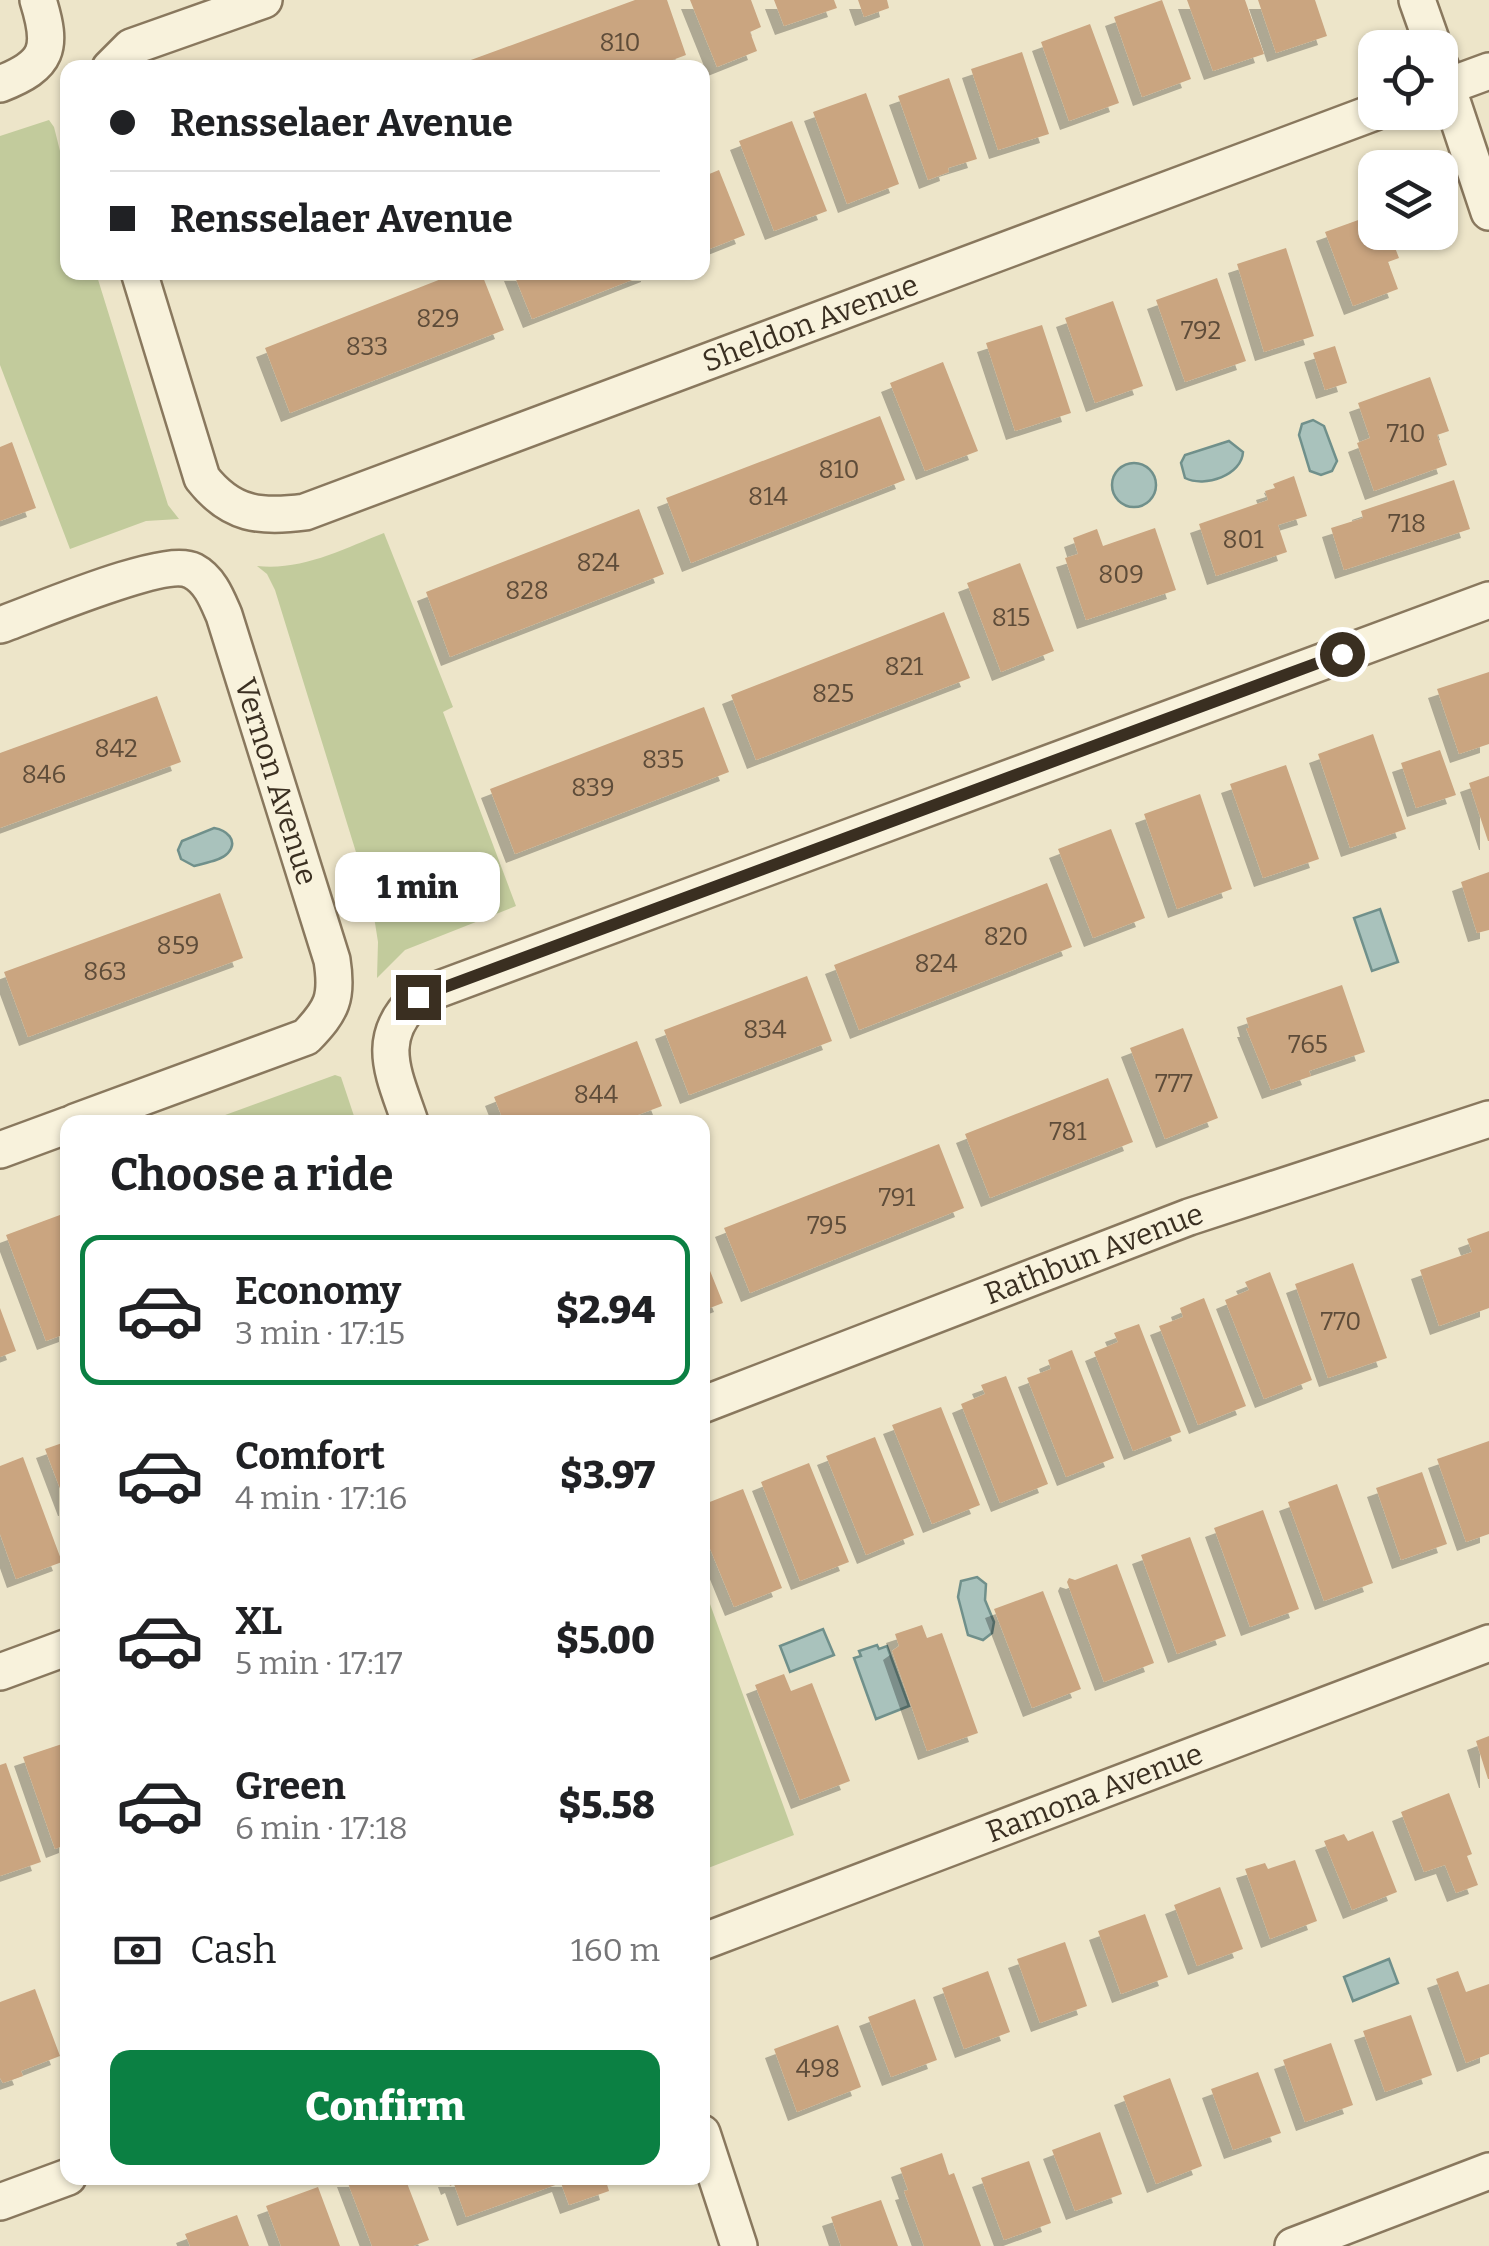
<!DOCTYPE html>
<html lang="en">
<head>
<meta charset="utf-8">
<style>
  body { margin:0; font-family:Bitter,serif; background:#f6f6f6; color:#202124; height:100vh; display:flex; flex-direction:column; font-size:38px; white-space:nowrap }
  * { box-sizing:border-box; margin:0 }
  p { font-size:32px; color:#757577 }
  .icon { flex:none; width:55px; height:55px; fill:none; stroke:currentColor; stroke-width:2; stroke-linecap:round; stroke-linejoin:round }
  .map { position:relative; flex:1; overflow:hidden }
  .sheet { position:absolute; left:60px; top:1115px; width:650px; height:1070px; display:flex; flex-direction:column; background:#fff; border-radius:20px; box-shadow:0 2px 8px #0004 }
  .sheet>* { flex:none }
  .banner { position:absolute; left:60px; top:60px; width:650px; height:220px; border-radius:20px; box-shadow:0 2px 8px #0004; display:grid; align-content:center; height:220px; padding:0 50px; background:#fff }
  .controls { position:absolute; left:1358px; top:30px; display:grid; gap:20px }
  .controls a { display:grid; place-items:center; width:100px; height:100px; border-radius:20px; background:#fff; box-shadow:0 2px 8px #0004; font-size:50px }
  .end { position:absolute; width:45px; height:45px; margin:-22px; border:12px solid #3a2f21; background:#fff; box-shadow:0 0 0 5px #fff }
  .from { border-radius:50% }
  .bubble { position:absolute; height:70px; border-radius:20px; background:#fff; box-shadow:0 2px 8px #0004; font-size:32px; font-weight:800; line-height:70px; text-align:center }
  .banner b { display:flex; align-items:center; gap:35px; height:95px; font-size:38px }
  .banner b+b { border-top:2px solid #e0e0e0 }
  .banner i { width:25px; height:25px; background:#202124 }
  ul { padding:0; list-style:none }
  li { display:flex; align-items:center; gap:30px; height:150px; margin:0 20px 15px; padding:0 30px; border:5px solid transparent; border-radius:20px }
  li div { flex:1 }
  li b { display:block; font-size:38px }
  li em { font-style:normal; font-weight:800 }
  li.current { border-color:#0b8043 }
  li>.icon { width:90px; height:90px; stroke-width:1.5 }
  h2 { padding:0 50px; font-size:45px; line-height:120px }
  .pay { display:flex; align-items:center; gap:25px; height:110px; padding:0 50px; font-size:38px }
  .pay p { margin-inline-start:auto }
  .button { display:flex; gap:20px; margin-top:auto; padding:20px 50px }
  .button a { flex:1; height:115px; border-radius:20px; background:#0b8043; color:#fff; font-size:40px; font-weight:800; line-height:115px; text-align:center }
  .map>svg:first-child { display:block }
</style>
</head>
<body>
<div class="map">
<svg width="1489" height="2246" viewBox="0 0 1489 2246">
  <defs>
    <filter id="shadow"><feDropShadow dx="-9" dy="9" stdDeviation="0" flood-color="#0004"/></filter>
  </defs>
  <rect width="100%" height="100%" fill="#ede5c9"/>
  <path fill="#c2cb9c" d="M49 120 54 127 67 179 68 272 96 273 168 505 179 519 146 521 70 549 0 365V136Z
    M384 533 453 707 443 712 516 906 405 950 377 978 378 942 372 904 275 590 267 574 257 566C302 571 343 549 384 533Z
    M335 1075 341 1077 356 1122H206Z
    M702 1582 794 1835 703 1870H702Z"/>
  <path fill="#a9c2bc" stroke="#70908b" stroke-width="2.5" d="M1313 420 1324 426 1337 461 1332 471 1321 475 1310 471 1299 435 1302 424Z
    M1229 441 1243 452C1242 475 1205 488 1185 478L1181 463 1185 455Z
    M1112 485a22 22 0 1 1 44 0a22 22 0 1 1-44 0Z
    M214 828C226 830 239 840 228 853 221 861 204 863 194 866L181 859 178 850 182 841Z
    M1380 909 1398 962 1372 971 1354 918Z
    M977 1577 986 1584 985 1600 994 1622 992 1633 983 1640 968 1635 958 1597 961 1581Z
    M823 1629 834 1655 790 1672 780 1646Z
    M877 1645 879 1649 887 1646 909 1706 876 1719 854 1658 861 1656 859 1651Z
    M1389 1959 1398 1983 1353 2001 1344 1977Z"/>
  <path fill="#caa580" filter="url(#shadow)" d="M635 0H667L686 55 651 68H449Z
    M690 0H751L761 27 750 32 757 51 717 67Z
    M774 0H834L837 8 784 26Z
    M858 0H887L889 8 864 17Z
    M1162 0 1191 79 1142 97 1114 17Z
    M1187 0H1245L1264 54 1213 71Z
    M1258 0H1315L1327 36 1276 53Z
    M1090 24 1119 103 1069 121 1041 42Z
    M1022 52 1049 134 998 150 971 69Z
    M949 78 977 159 948 168 949 172 928 180 898 96Z
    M866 93 899 184 847 204 813 112Z
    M792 121 827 211 774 231 739 141Z
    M719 170 745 235 702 252V177Z
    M1375 214V232H1381L1385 243 1392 240 1399 258 1388 262 1398 289 1353 306 1325 232Z
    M1286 248 1314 336 1264 352 1237 264Z
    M459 272H481L504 330 290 413 265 348Z
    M513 272H650V273L532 319Z
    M1217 278 1246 361 1185 382 1156 300Z
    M1113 301 1143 386 1095 403 1065 318Z
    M1042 325 1071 413 1015 431 986 343Z
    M1335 346 1347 383 1325 390 1313 353Z
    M943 362 978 451 925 471 890 383Z
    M1430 377 1449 431 1437 435 1447 465 1374 491 1357 443 1370 438 1358 403Z
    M880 416 905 480 691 563 666 498Z
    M12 442 36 508 0 521V447Z
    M1294 476 1307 516 1278 525 1287 552 1216 576 1199 524 1268 500 1265 491 1275 488 1273 484Z
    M1454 480 1470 529 1344 570 1331 528 1363 518 1361 511Z
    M639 509 664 574 450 657 426 592Z
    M1155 528 1176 590 1086 620 1065 558 1078 554 1073 538 1097 529 1103 546Z
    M1020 563 1054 651 1001 672 967 583Z
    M944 612 970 678 756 760 731 695Z
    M1489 672V744L1459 754 1437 689Z
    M157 696 181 762 0 828V753Z
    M704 707 729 772 515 854 490 789Z
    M1373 734 1406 829 1350 848 1318 754Z
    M1440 750 1456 795 1416 808 1401 763Z
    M1286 765 1319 859 1263 878 1230 784Z
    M1489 776V841H1488L1469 783Z
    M1200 794 1232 889 1177 909 1144 814Z
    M1111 829 1145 918 1093 938 1058 849Z
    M1489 872V930L1477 933 1461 882Z
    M1047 883 1072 947 859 1030 834 965Z
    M220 893 243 958 28 1037 4 972Z
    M807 976 832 1041 689 1095 664 1030Z
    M1342 985 1365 1052 1309 1071 1311 1076 1271 1090 1246 1028H1249L1246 1018Z
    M1183 1028 1218 1118 1165 1139 1130 1048Z
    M637 1041 662 1106 619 1122H504L494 1097Z
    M1108 1078 1133 1142 990 1198 965 1134Z
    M939 1144 964 1208 750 1293 724 1228Z
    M68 1212V1333L46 1341 6 1235Z
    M1489 1231V1308L1439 1326 1420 1270 1472 1252 1467 1239Z
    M702 1251 723 1303 702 1311Z
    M1353 1263 1387 1358 1328 1378 1295 1284Z
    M1270 1272 1312 1380 1264 1399 1225 1300 1249 1290 1245 1282Z
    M1204 1298 1246 1406 1198 1425 1159 1326 1183 1317 1180 1308Z
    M0 1308 16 1351 0 1357Z
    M1139 1324 1181 1432 1133 1451 1094 1352 1118 1342 1114 1333Z
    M1072 1350 1114 1458 1066 1477 1027 1378 1051 1369 1048 1360Z
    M1006 1376 1048 1484 1000 1503 961 1404 985 1394 981 1385Z
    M941 1407 980 1505 932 1524 892 1425Z
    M875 1437 914 1535 866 1555 826 1456Z
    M68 1441V1507H67L45 1449Z
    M1489 1441V1534L1466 1542 1437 1459Z
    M23 1457 62 1562 16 1579 0 1534V1466Z
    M809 1463 849 1562 800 1581 761 1482Z
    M1422 1472 1447 1544 1401 1560 1376 1488Z
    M1337 1484 1373 1583 1324 1601 1288 1502Z
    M743 1489 782 1588 734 1607 702 1529V1505Z
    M1263 1510 1299 1609 1250 1627 1214 1528Z
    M1190 1537 1226 1636 1177 1654 1141 1555Z
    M1117 1564 1154 1663 1104 1682 1067 1582 1069 1578 1075 1580Z
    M1043 1591 1081 1689 1032 1708 994 1609Z
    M922 1625 927 1638 942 1633 978 1733 927 1751 892 1651 899 1646 895 1634Z
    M784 1674 791 1691 812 1683 850 1781 800 1800 755 1685Z
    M1489 1736V1779H1488L1476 1741Z
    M68 1742V1844L55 1849 23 1757Z
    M6 1763 41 1862 0 1876V1765Z
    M1449 1793 1472 1854 1467 1856 1478 1885 1456 1893 1445 1865 1424 1872 1401 1812Z
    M1373 1831 1397 1892 1352 1910 1324 1841 1344 1834 1348 1841Z
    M1295 1860 1317 1921 1270 1939 1245 1869 1265 1863 1268 1869Z
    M1220 1887 1243 1949 1197 1966 1174 1905Z
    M1145 1914 1168 1977 1121 1994 1098 1931Z
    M1065 1942 1087 2006 1040 2023 1017 1959Z
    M988 1971 1010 2032 964 2049 942 1988Z
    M1458 1971 1466 1992 1489 1984V2054L1466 2063 1436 1979Z
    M35 1989 60 2056 21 2071 23 2076 3 2083 0 2078V2002Z
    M915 1999 937 2060 891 2077 868 2017Z
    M1411 2015 1432 2075 1385 2092 1363 2031Z
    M838 2025 861 2087 797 2112 774 2049Z
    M1331 2043 1353 2105 1305 2122 1283 2060Z
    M1258 2072 1281 2133 1233 2150 1211 2089Z
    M1170 2078 1202 2166 1156 2184 1123 2096Z
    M1100 2132 1122 2194 1075 2211 1052 2150Z
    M942 2153 949 2175 954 2173 981 2246H924L904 2191 908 2190 900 2168Z
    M1029 2161 1051 2223 1004 2240 981 2178Z
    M346 2178H405L429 2240 413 2246H372Z
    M447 2178H605L609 2191 569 2205 561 2183 466 2217 454 2184 450 2186Z
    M318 2187 340 2246H281L266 2206Z
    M881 2200 898 2246H841L831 2217Z
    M237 2215 249 2246H190L185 2234Z"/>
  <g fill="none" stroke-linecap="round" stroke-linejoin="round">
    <g stroke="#89785e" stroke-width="40">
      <g id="minor">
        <path d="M1417 0 1434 48"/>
        <path d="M1440 65 1489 212"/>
        <path d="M110 68 131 47 264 0"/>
        <path d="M0 84C49 65 53 48 38 0"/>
        <path d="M1440 89 1489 71"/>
        <path id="s1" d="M139 272 202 478C231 515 260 518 305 512L1375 112"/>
        <path id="s2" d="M0 625C35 613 165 556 193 571 210 580 217 599 224 615L332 960C338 998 332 1010 306 1037L75 1122"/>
        <path d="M410 1122C394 1074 373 1038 418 997L1489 600"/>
        <path d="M0 1150 68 1125"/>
        <path id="s3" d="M702 1405 1189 1217 1489 1119"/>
        <path d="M0 1672 68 1647"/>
        <path id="s4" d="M702 1942 1489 1643"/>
        <path d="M702 2133 739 2246"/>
        <path d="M0 2202 68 2177"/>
        <path d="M1293 2246 1489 2171"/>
      </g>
    </g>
    <use href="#minor" stroke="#f8f2dc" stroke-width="35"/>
  </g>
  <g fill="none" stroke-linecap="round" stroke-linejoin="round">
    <path stroke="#3a2f21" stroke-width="12" d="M418 997 1342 654"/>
  </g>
  <g text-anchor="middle" stroke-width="10" stroke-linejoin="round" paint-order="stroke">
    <g font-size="25" fill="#5e4c39">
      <text x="620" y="51">810</text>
      <text x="438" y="327">829</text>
      <text x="1201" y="339">792</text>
      <text x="367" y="355">833</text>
      <text x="1406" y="442">710</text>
      <text x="839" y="478">810</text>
      <text x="768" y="505">814</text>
      <text x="1407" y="532">718</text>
      <text x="1243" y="548">801</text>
      <text x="598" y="571">824</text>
      <text x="1121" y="583">809</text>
      <text x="527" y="599">828</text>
      <text x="1011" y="626">815</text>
      <text x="904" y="675">821</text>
      <text x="833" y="702">825</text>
      <text x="116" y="757">842</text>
      <text x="663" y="768">835</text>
      <text x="44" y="783">846</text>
      <text x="593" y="796">839</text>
      <text x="1006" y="945">820</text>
      <text x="178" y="954">859</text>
      <text x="936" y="972">824</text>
      <text x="105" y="980">863</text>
      <text x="765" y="1038">834</text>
      <text x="1308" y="1053">765</text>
      <text x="1174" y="1092">777</text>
      <text x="596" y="1103">844</text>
      <text x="1068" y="1140">781</text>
      <text x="897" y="1206">791</text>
      <text x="827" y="1234">795</text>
      <text x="1341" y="1330">770</text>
      <text x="818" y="2077">498</text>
    </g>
    <g font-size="30" fill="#3a2f21" stroke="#f5efd8">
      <text dy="10" stroke="none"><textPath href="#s1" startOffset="870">Sheldon Avenue</textPath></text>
      <text dy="10" stroke="none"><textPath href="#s2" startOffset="432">Vernon Avenue</textPath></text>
      <text dy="10" stroke="none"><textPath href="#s3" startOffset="420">Rathbun Avenue</textPath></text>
      <text dy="10" stroke="none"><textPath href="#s4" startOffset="420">Ramona Avenue</textPath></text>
    </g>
  </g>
</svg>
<div class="controls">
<a><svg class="icon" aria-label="locate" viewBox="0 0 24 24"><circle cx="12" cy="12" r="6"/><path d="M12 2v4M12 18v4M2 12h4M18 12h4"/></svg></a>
<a><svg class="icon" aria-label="layers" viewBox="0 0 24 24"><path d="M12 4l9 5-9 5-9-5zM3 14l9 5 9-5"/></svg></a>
</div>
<i class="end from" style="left:1342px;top:654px"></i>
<i class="end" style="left:418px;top:997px"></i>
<div class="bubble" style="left:335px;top:852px;width:165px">1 min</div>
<div class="banner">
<b><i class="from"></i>Rensselaer Avenue</b>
<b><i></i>Rensselaer Avenue</b>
</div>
<section class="sheet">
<h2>Choose a ride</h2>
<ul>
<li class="current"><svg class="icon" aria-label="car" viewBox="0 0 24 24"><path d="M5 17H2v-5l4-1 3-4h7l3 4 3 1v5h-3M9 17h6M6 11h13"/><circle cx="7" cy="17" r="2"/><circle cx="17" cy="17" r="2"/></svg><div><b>Economy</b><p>3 min · 17:15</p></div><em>$2.94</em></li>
<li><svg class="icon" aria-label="car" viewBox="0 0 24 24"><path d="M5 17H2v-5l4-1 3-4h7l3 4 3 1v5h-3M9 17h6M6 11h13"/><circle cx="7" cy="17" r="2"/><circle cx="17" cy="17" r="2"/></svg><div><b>Comfort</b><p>4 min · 17:16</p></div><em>$3.97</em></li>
<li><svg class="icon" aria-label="car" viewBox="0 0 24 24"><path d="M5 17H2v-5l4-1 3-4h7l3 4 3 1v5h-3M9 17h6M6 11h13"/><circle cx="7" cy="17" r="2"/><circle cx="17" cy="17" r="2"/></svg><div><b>XL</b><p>5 min · 17:17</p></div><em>$5.00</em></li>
<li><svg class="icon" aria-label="car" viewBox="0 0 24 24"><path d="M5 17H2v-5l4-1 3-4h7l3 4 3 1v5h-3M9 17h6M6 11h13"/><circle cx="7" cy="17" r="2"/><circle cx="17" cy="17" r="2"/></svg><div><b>Green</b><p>6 min · 17:18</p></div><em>$5.58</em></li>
</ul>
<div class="pay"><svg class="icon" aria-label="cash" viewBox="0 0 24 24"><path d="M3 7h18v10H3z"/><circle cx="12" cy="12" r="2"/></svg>Cash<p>160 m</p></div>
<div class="button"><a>Confirm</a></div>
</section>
</div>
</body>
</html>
